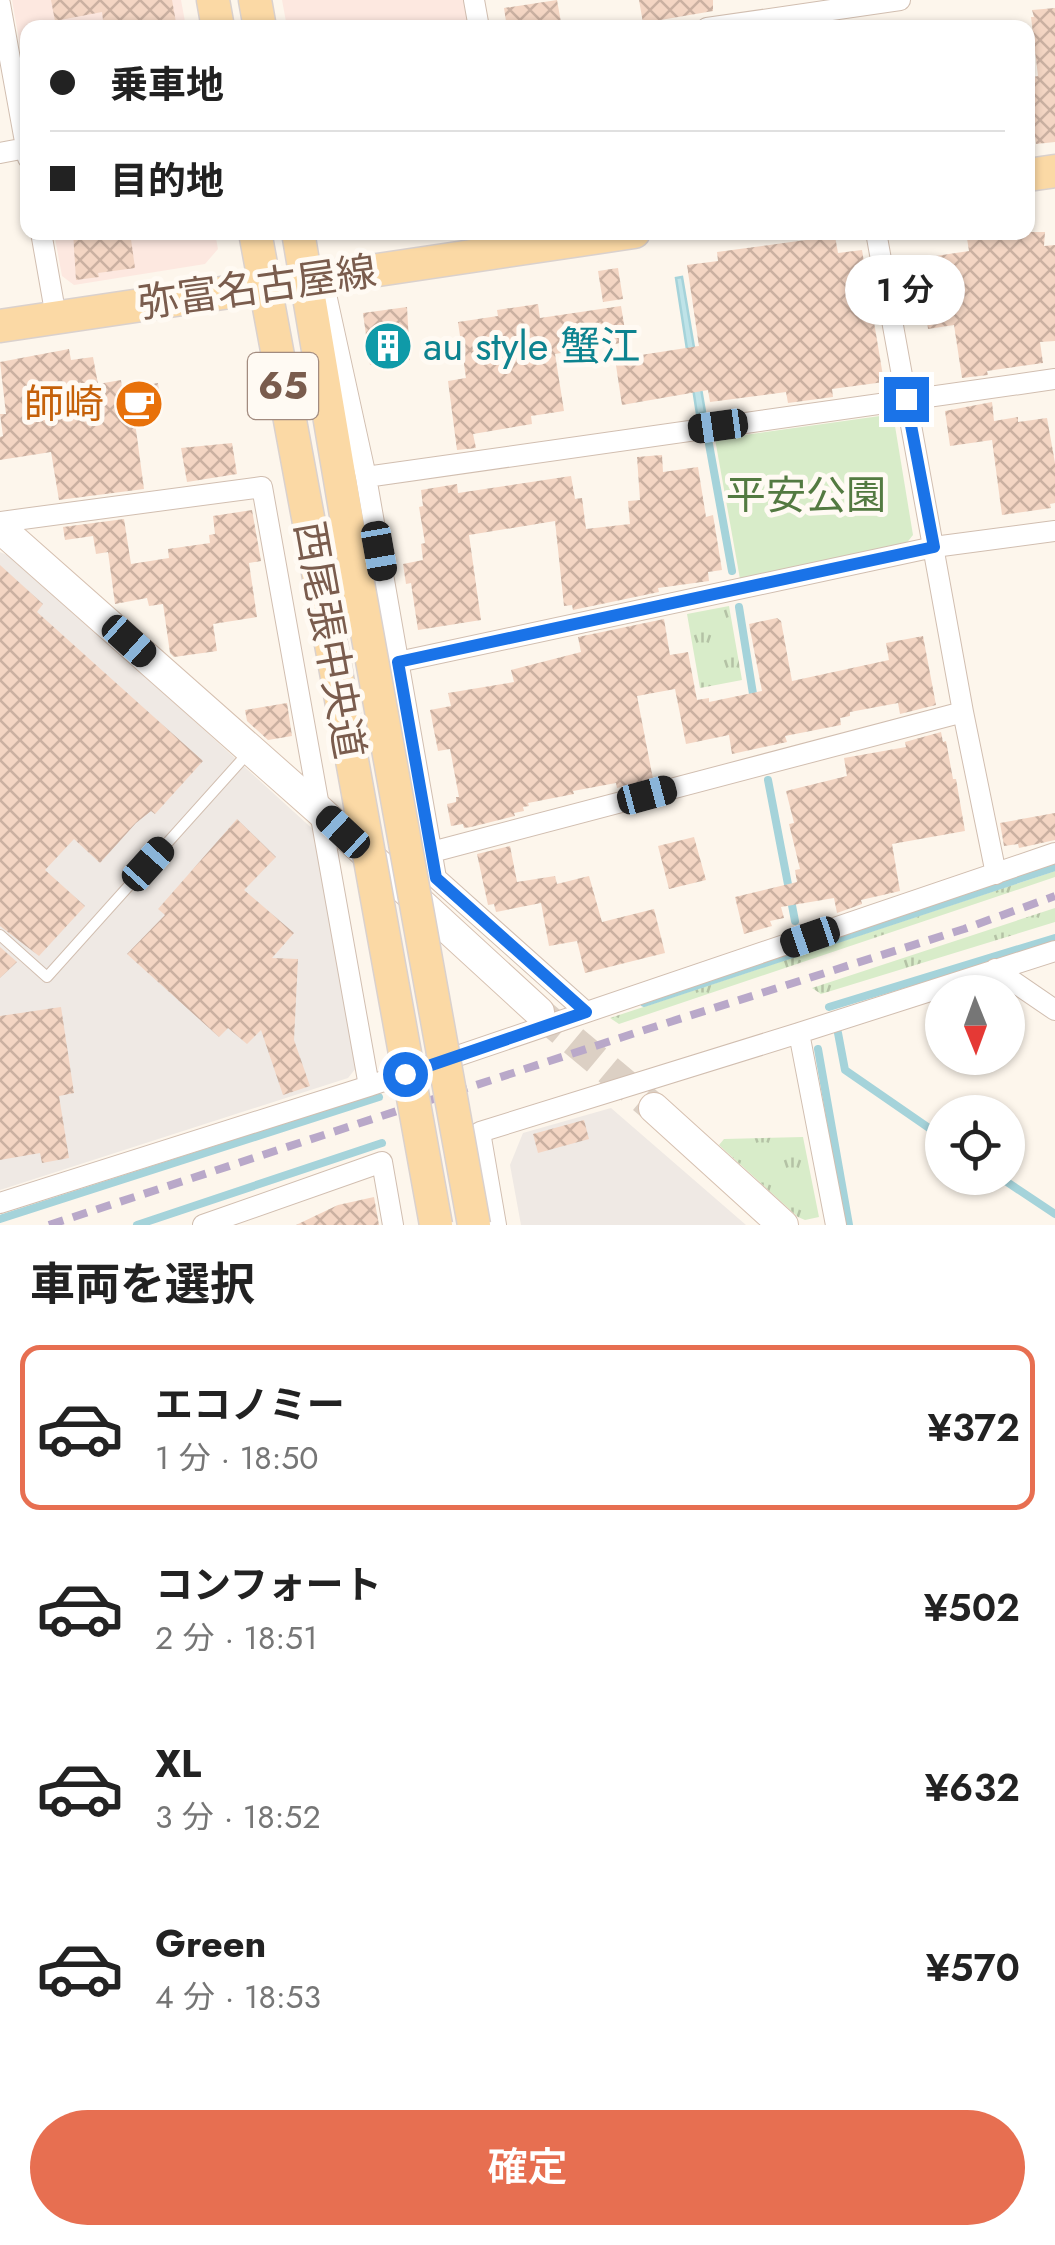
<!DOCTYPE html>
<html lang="ja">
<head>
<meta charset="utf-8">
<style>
  body { margin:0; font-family:Jost,"Noto Sans JP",sans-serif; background:#f2f2f2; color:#222; height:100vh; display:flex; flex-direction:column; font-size:38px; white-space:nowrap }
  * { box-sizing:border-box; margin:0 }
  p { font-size:32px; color:#767676 }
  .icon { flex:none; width:55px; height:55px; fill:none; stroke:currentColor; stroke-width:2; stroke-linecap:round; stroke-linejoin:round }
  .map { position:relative; height:1225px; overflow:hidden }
  .drawer { display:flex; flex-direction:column; background:#fff; flex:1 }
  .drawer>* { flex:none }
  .banner { position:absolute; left:20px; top:20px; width:1015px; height:220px; border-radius:20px; box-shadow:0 2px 8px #0004; display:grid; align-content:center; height:220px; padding:0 30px; background:#fff }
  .needle { width:65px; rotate:179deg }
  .controls { position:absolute; left:925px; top:975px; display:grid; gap:20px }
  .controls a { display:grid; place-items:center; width:100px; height:100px; border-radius:50%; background:#fff; box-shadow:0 2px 8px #0004; font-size:50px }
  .end { position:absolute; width:45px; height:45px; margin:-22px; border:12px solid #1a73e8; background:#fff; box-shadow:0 0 0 5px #fff }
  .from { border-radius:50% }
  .bubble { position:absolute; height:70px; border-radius:35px; background:#fff; box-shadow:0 2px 8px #0004; font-size:32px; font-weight:600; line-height:70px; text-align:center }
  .car { position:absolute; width:30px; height:60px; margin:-30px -15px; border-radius:12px; box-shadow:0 0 8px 2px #0007; background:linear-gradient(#222 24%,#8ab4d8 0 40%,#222 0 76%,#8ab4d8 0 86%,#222 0) }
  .banner b { display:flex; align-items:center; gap:35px; height:95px; font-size:38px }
  .banner b+b { border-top:2px solid #e0e0e0 }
  .banner i { width:25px; height:25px; background:#222 }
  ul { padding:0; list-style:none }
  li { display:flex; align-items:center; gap:30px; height:165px; margin:0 20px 15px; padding:0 10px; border:5px solid transparent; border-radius:20px }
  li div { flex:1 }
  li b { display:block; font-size:38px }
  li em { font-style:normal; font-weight:600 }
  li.on { border-color:#e76f51 }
  li>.icon { width:90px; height:90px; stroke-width:1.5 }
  h2 { padding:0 30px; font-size:45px; line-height:120px }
  .primary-button { display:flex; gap:20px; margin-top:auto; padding:20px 30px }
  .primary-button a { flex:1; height:115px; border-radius:60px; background:#e76f51; color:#fff; font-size:40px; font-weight:600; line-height:115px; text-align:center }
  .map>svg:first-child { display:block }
</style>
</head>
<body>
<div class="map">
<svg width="1055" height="1225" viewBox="0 0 1055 1225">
  <defs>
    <pattern id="grass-tufts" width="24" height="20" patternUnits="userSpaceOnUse" patternTransform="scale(2.5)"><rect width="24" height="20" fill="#d8ecc9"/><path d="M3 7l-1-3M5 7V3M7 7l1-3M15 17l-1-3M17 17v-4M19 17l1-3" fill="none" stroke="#b4c2a5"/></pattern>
    <pattern id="building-cross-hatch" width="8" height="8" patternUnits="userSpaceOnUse" patternTransform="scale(2.5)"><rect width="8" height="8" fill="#f3d5c3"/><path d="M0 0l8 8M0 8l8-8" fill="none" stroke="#cab0a1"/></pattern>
  </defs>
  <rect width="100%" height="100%" fill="#fdf6ec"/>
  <path fill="#fde8e0" d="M12 0H181L186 27 28 28 27 86Z
    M282 0H464L469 27H287Z
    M54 233H215L218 249 205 264 74 285 62 276Z"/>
  <path fill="#efe9e4" d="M0 552 18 560 317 833 356 1068 348 1078 0 1190Z
    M611 1108 746 1225H521L510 1165 523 1133Z"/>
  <path fill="url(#grass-tufts)" d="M729 606 742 680 700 688 687 614Z
    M1055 871V877L619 1024 610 1018Z
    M1055 908V922L821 994 812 988Z
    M803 1137 819 1217 805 1220 798 1217 719 1145 724 1139Z"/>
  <path fill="#d8ecc9" d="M887 415 894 420 913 535 905 545 740 579 715 439Z"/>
  <path fill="#bfe3e8" stroke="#a5d3da" stroke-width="2.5" d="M682 277 705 412 697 414 676 278Z"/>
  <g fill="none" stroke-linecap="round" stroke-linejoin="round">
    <path stroke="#a5d3da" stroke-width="8" d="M709 444 732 571
      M739 607 754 700
      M768 780 795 921
      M644 1003 1055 867
      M829 1007 1055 938
      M838 1033 845 1070 942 1137
      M818 1049 849 1225
      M1001 1178 1055 1214
      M0 1219 379 1097
      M137 1225 382 1143"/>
  </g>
  <path fill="url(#building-cross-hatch)" d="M51 0H172L177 28H104L102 12 55 21Z
    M557 0 562 28H507L504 8Z
    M639 0H713V11L643 23Z
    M1055 8V142L1036 144 1032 114 1028 115V78L1038 76 1031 17H1034L1032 10Z
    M73 232H130L135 268 98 273 99 277 76 280Z
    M966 232H1045L1044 246 1055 245V341L1040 342 1043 363 987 371 988 375 962 378 954 325 928 329 923 288 934 287 929 257 969 251Z
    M835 236 838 253 862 250 884 382 832 389 833 397 788 403 786 392 710 402 708 390 622 405 615 359 699 346 687 265 718 261 717 252Z
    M618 268 623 299 603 302 598 271Z
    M538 304 540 318 621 306 627 342 555 354 564 411 531 416 532 424 473 434 476 448 457 450 448 381 466 378 458 322 498 316 497 310Z
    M407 307 410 360 370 365 363 313Z
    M69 349 71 360 93 357 98 384 121 380 122 388 158 383 162 411 134 415 144 489 59 500 51 452 0 460V437L3 436 0 414H6L0 362Z
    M992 402 994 421 1018 417V422L1047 418 1055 463V503L1050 504 1051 508 1002 515 992 440 950 446 945 411Z
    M232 443 237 474 187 482 181 448Z
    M662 455 663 472 698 467 706 517 713 515 722 570 708 572 709 581 658 588 659 592 573 610 572 605 564 606 555 521 469 535 481 620 418 630 411 583 406 584 403 564 423 560 421 544 425 543 419 507 423 506 421 490 457 484 458 493 571 476 575 499 582 498 586 529 630 524 628 501 640 500 637 457Z
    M252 510 261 561 249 563 257 617 213 624 217 651 174 657 170 653 163 604 149 606 147 598 115 604 108 552 96 554 93 536 65 540 63 527 124 519 131 564 169 558 168 549 210 543 209 535 215 534 213 516Z
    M0 565 43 604 37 612 203 761 155 814 151 811 136 823 100 863 74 839 45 870 85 906 39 956 0 926Z
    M777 618 781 621 792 681 889 660 886 643 923 636 936 705 900 714 898 703 850 712V716L840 718 841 725 785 736 787 742 732 754 729 735 686 744 675 689 637 696 653 779 617 788 616 783 573 791 574 794 528 803 529 806 523 807 524 811 514 813 515 816 471 827 464 828 463 824 451 826 447 804 456 802V797H459L450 749 438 751 430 710 451 706 448 693 514 682 511 670 581 652 578 637 664 619 670 655 688 652 697 700 709 698V702L762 691 749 624Z
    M287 703 292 736 268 740 247 721 245 710Z
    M941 732 943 742 946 741 953 779H956L965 831 892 844 900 891 861 900 862 904 837 913 834 898 781 907 784 918 770 921 772 926 744 934 735 897 797 882 795 870 800 869 789 824 794 823 786 791 847 776 844 758 906 747 905 742Z
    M1055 813V840L1019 848 1018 844 1004 846 1000 823Z
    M237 819 276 857 244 890 294 933 272 958 298 959 294 1040 310 1086 283 1095 261 1030 247 1044 228 1028 219 1037 127 954 165 915 158 909Z
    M694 837 706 880 669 889 658 846Z
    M510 846 517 882 555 876 557 884 589 876 602 922 654 909 665 953 585 973 577 941 549 946 541 903 496 912 494 904 488 905 477 854Z
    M0 947 17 962 0 978Z
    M61 1007 74 1093 59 1096 69 1158 42 1163 40 1153 0 1160V1016Z
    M584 1120 589 1139 538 1153 533 1134Z
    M374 1197 379 1225H296L338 1205Z"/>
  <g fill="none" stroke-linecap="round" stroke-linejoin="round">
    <path stroke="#dcd0c4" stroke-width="30" stroke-dasharray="30 15" stroke-linecap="butt" d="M539 1012 654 1108"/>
    <g stroke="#d1beb0" stroke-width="12">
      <path id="lane" d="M0 935 47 977 248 753"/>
    </g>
    <g stroke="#d1beb0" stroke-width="22">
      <path id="street" d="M474 0 479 28
        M0 4 28 158
        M707 28 900 0
        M0 153 26 148
        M41 232 56 317
        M876 232 963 712 996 874
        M322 276 366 477 436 878 586 1012
        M366 477 1055 379
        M0 522 262 487 369 1086
        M398 662 934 547 1055 531
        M432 852 963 712
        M995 969 1055 1010
        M799 1033 1055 951
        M0 1203 369 1086 1055 853
        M203 1225 382 1162 393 1225
        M496 1225 480 1132 799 1033 836 1225"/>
    </g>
    <g stroke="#d6c0b0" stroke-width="32">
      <path id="secondary" d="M0 528 320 811 539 1012
        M654 1108 783 1225"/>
    </g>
    <g stroke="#dad1cd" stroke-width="35">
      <path id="primary" d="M213 0 218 28
        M255 0 260 28
        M1028 175 1055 171
        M255 232 312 539
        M298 232 349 533
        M0 326 634 232"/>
    </g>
    <use href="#lane" stroke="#fff" stroke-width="10"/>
    <use href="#street" stroke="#fff" stroke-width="20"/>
    <use href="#secondary" stroke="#fff" stroke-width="30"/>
    <use href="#primary" stroke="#fbd9a5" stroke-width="32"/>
    <path stroke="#b9a8c9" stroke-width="8" stroke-dasharray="15 10" stroke-linecap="butt" d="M49 1225 635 1033 964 929 1055 896"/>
    <g stroke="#dad1cd" stroke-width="35" stroke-linecap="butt">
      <path id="primary-bridge" d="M349 533 474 1225
        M312 539 436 1225"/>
    </g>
    <use href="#primary-bridge" stroke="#fbd9a5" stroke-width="32"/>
  </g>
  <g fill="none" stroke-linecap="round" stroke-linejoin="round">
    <path stroke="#1a73e8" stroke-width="12" d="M405 1074 586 1012 436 878 398 662 934 547 906 399"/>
  </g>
  <defs>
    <g id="building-disc" transform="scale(2.5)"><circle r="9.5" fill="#0f9aa8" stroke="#fffaf3"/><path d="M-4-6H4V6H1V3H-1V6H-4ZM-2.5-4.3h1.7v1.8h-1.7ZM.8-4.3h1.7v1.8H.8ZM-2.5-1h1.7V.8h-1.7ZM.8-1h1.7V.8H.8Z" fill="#fff"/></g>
    <g id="cafe-disc" transform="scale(2.5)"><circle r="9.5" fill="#e8710a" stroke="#fffaf3"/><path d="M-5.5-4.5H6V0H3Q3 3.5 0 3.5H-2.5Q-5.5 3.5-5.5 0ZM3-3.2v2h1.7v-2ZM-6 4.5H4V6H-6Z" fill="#fff"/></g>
  </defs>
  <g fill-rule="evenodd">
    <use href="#building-disc" x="388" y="346"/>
    <use href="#cafe-disc" x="139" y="404"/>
  </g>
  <g text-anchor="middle" stroke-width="10" stroke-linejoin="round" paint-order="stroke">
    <rect fill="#fffaf3" stroke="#a28b7f" stroke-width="2.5" x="248" y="353" width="70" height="66" rx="8"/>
    <g font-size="38" font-weight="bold" fill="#7a5c4d">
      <text x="283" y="399">65</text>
    </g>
    <g font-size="40" fill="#7a5c4d" stroke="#fffaf3">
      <text transform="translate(257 287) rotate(-8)" y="14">弥富名古屋線</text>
      <text transform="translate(330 640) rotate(80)" y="14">西尾張中央道</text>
    </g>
    <g font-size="40" fill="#0d838f" stroke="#fffaf3" text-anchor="start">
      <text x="423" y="360">au style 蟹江</text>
    </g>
    <g font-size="40" fill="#c56008" stroke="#fffaf3" text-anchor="end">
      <text x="104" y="418">師崎</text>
    </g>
    <g font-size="40" fill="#537a41" stroke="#fffaf3">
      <text x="806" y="509">平安公園</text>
    </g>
  </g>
</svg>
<div class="controls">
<a><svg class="needle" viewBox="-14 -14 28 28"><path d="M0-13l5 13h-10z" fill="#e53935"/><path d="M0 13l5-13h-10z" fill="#767676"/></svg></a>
<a><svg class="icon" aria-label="locate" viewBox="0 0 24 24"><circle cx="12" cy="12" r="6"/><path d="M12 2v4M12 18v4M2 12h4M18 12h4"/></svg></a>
</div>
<i class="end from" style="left:405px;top:1074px"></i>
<i class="end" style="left:906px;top:399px"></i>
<div class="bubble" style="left:845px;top:255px;width:120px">1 分</div>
<i class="car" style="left:718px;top:426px;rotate:262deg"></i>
<i class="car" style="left:379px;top:551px;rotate:170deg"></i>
<i class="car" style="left:129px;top:641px;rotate:132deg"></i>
<i class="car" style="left:647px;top:795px;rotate:75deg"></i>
<i class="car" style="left:343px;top:832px;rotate:313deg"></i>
<i class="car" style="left:148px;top:864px;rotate:42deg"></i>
<i class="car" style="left:810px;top:937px;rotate:251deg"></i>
<div class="banner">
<b><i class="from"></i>乗車地</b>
<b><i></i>目的地</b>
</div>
</div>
<section class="drawer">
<h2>車両を選択</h2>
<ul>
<li class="on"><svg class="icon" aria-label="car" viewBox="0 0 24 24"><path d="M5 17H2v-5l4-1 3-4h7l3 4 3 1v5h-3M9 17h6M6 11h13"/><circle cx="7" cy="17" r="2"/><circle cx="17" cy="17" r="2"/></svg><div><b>エコノミー</b><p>1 分 · 18:50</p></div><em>¥372</em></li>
<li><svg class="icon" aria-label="car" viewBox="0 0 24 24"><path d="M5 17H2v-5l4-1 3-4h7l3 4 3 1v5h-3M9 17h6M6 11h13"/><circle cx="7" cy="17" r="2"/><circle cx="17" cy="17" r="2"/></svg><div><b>コンフォート</b><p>2 分 · 18:51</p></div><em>¥502</em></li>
<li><svg class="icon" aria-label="car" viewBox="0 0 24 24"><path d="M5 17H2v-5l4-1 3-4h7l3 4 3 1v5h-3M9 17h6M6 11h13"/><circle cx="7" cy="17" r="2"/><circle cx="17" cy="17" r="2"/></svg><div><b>XL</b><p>3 分 · 18:52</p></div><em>¥632</em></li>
<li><svg class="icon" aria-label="car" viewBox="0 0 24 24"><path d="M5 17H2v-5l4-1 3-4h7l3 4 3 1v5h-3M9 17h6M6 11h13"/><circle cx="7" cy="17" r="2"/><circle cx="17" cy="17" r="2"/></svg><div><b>Green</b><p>4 分 · 18:53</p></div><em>¥570</em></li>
</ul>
<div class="primary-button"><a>確定</a></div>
</section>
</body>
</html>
